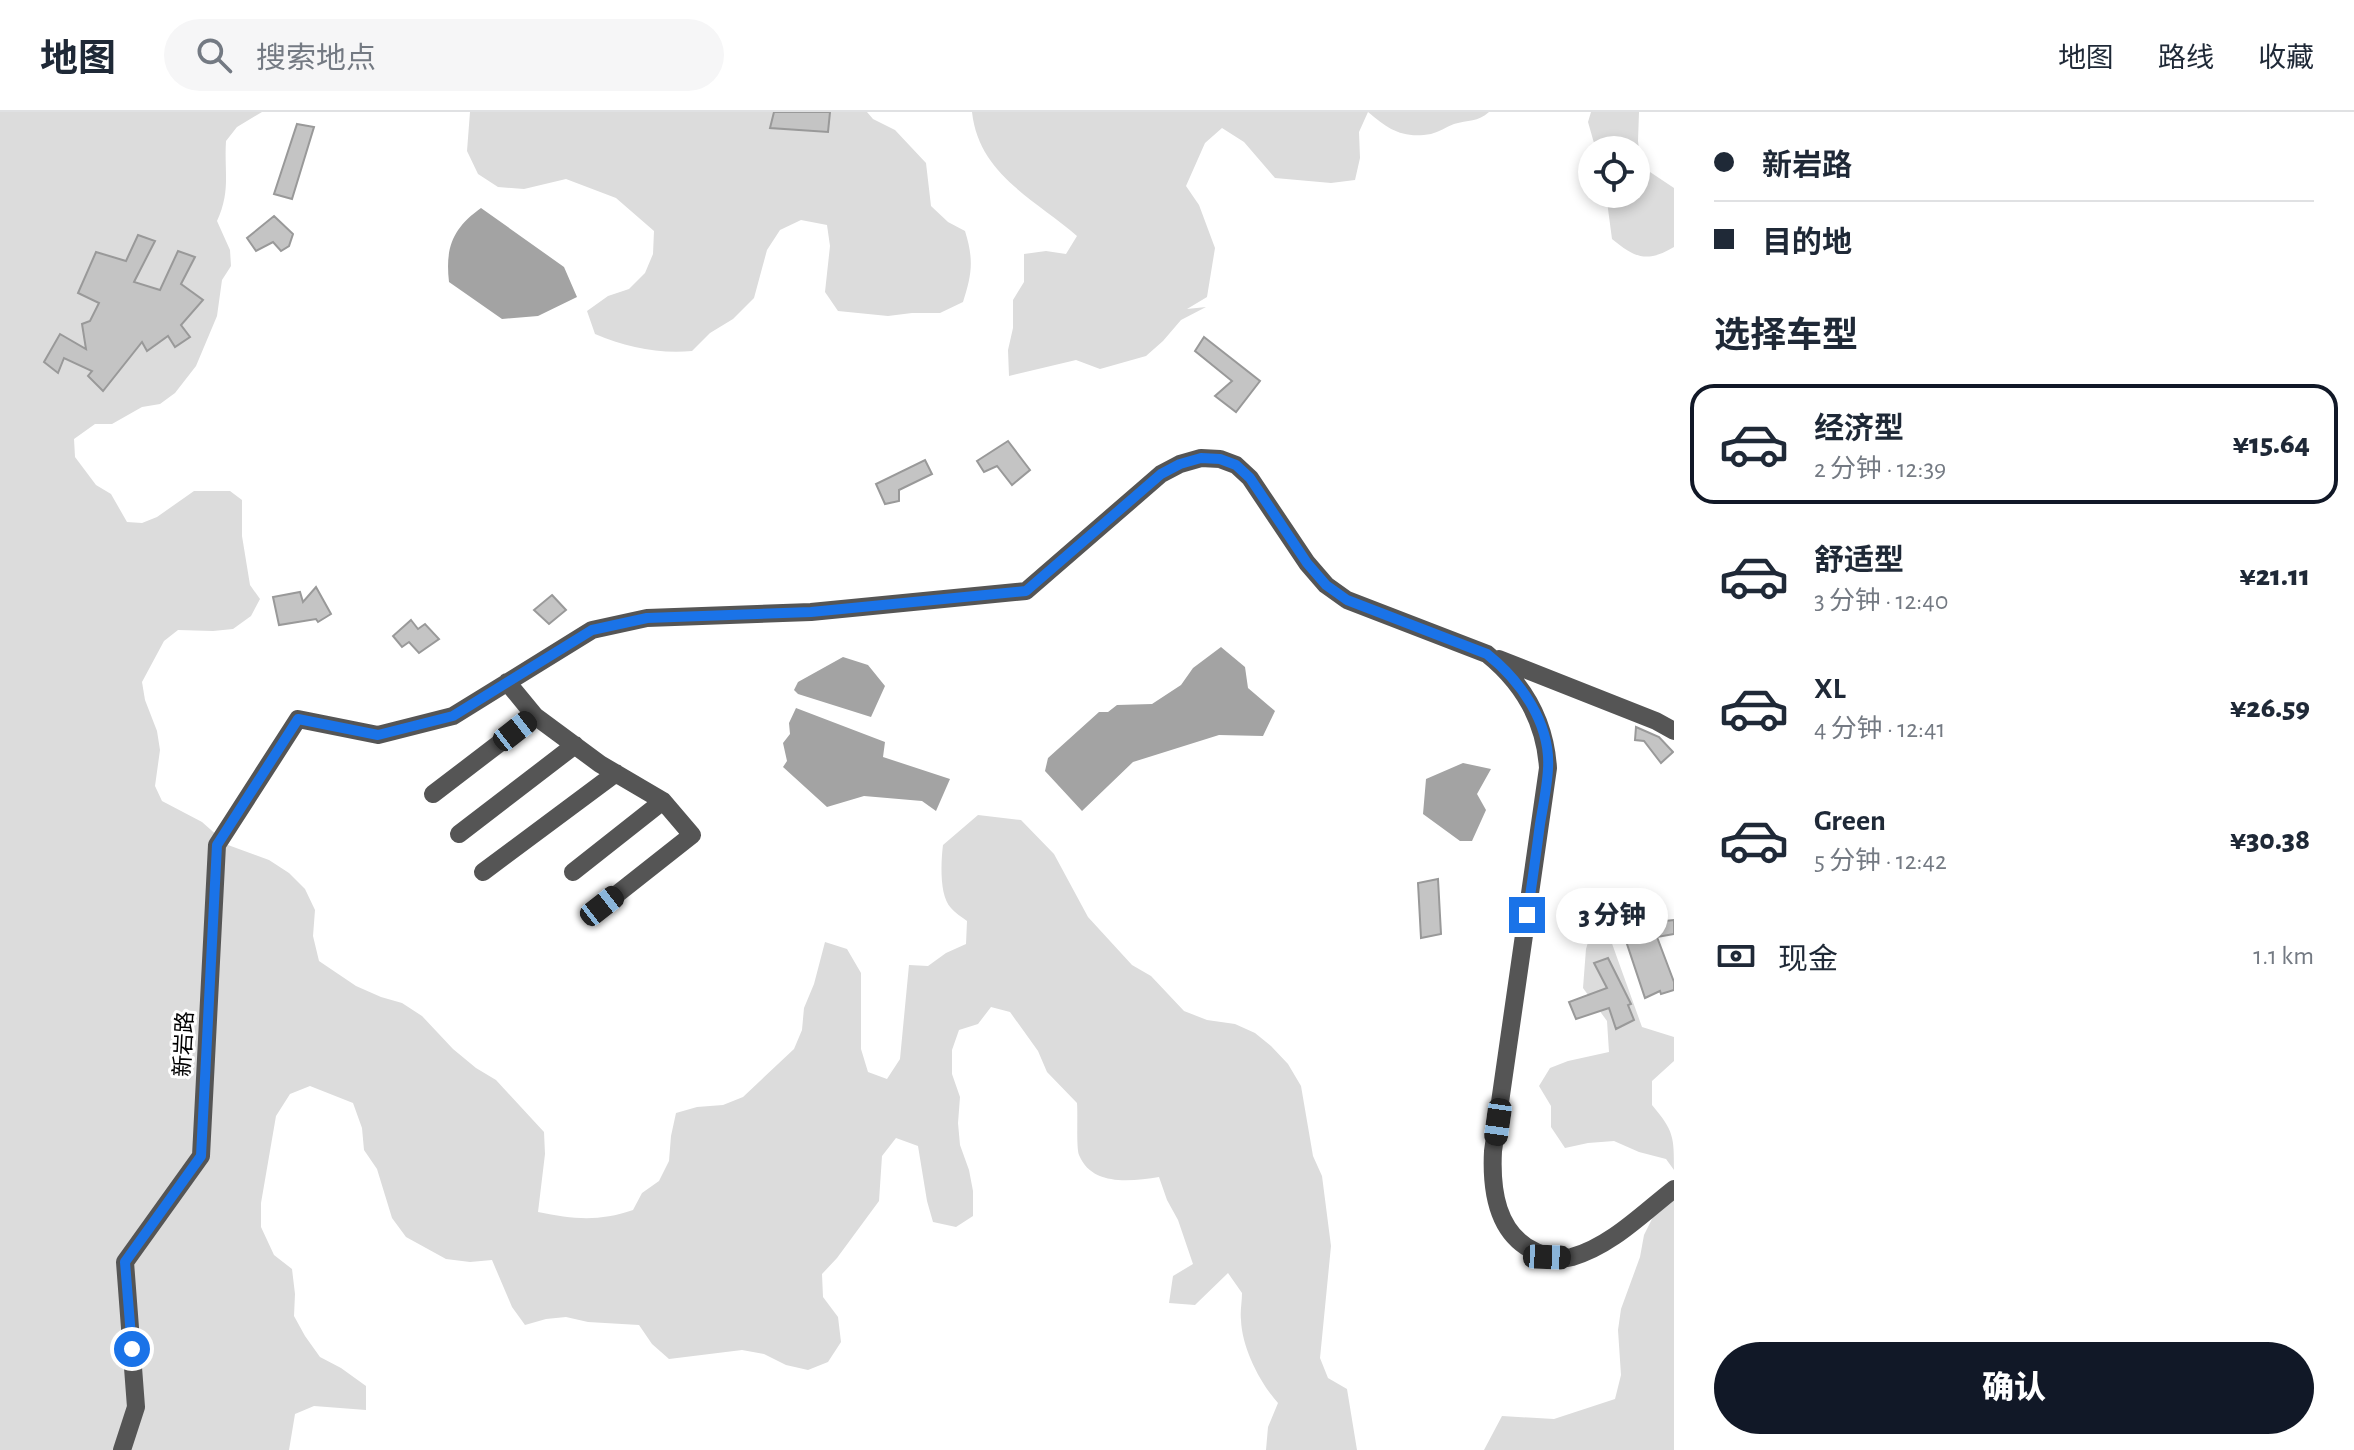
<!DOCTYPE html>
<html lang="zh">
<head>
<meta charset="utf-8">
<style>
  body { margin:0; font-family:"Alegreya Sans","Noto Sans SC",sans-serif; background:#f6f6f7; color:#1f2937; height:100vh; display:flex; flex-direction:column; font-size:30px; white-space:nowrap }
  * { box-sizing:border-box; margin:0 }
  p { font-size:26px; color:#747a83 }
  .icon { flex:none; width:44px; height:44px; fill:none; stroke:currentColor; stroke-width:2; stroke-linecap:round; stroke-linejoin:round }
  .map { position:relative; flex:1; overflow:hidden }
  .drawer { display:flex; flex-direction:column; background:#fff; width:680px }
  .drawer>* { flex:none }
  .guide { display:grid; align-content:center; height:176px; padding:0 40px; background:#fff }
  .buttons { position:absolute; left:1578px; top:24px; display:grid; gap:16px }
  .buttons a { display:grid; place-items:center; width:72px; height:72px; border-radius:50%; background:#fff; box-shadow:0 4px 12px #0003; font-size:40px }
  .end { position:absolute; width:36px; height:36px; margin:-18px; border:10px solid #1a73e8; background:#fff; box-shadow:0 0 0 4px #fff }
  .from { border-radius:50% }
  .bubble { position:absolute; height:56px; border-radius:28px; background:#fff; box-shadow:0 4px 12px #0003; font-size:26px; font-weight:800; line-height:56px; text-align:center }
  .car { position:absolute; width:24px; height:48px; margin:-24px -12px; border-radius:10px; box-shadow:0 0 6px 2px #0007; background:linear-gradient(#222 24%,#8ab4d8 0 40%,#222 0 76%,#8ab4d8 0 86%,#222 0) }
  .guide b { display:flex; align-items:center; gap:28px; height:76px; font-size:30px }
  .guide b+b { border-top:2px solid #e0e1e3 }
  .guide i { width:20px; height:20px; background:#1f2937 }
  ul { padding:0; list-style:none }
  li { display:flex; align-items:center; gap:24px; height:120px; margin:0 16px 12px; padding:0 24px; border:4px solid transparent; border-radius:24px }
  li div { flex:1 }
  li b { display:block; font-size:30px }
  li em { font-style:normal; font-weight:800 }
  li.on { border-color:#111827 }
  li>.icon { width:72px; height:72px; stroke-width:1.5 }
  h2 { padding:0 40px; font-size:36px; line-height:96px }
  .pay { display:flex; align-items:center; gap:20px; height:88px; padding:0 40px; font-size:30px }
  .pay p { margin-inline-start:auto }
  .button { display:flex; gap:16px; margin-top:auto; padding:16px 40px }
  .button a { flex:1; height:92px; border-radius:48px; background:#111827; color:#fff; font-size:32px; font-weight:800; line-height:92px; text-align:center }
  header { display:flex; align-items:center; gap:48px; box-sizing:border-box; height:112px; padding:0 40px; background:#fff; border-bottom:2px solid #e0e1e3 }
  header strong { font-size:38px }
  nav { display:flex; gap:44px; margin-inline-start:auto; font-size:28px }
  .search { width:560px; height:72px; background:#f6f6f7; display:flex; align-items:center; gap:20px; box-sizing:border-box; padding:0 28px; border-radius:44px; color:#747a83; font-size:30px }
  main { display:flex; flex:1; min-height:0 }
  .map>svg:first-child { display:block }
</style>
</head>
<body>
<header>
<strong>地图</strong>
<div class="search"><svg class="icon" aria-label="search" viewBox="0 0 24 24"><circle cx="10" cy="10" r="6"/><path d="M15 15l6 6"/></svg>搜索地点</div>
<nav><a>地图</a><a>路线</a><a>收藏</a></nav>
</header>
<main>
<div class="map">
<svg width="1674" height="1338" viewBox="0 0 1674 1338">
  <rect width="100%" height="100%" fill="#fff"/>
  <path fill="#dcdcdc" d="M0 0H262L237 15 226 29C224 60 231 79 217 109L230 138 231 154 222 168 217 204 196 254 175 281 160 292 142 295 112 312H95L74 327 75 345 96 373 111 382 127 410 142 411 157 405 194 379H230L242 388V424L250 473 260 487 251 504 233 517 213 519 178 518 164 529 142 570 145 588 157 619 160 638 155 674 162 689 202 710 228 733 269 748 289 761 305 777 315 798 313 824 319 849 356 874 381 885 402 891 422 904 453 937 476 956 496 968 544 1020 545 1042 538 1100C573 1107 598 1110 633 1098L642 1081 659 1069 669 1049 671 1024 676 1001 697 995 723 993 743 985 794 937 802 918 804 896 814 872 825 830 847 837 861 861V937L868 960 887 967 900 947 909 853 928 854 946 841 966 832 967 809C962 805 955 801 951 796 939 784 941 749 943 733L978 703 1021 708 1054 742 1088 805 1132 853 1151 864 1184 899 1207 908 1235 912 1255 921 1271 934 1288 952 1301 974 1313 1044 1322 1064 1331 1134 1320 1246 1328 1266 1347 1277 1357 1338H1266L1268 1315 1278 1291C1260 1271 1242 1236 1241 1208 1240 1199 1242 1190 1242 1181L1228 1161 1195 1193 1169 1191 1173 1164 1193 1152 1178 1108 1167 1088 1159 1065C1132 1069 1092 1075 1079 1043 1076 1035 1078 1003 1077 991L1047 960 1038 939 1010 900 991 895 978 912 959 918 952 938V962L960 985 958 1011 960 1033 969 1058 973 1079V1104L956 1115 933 1110 927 1089 918 1034 896 1026 882 1044 879 1089 837 1146 822 1162 823 1185 838 1205 841 1230 828 1250 808 1258 786 1253 764 1242 742 1238 669 1247 652 1232 639 1213 588 1210 566 1205 546 1207 525 1213 512 1195 492 1148 470 1150 446 1147 406 1125 392 1106 377 1057 364 1038 362 1016 353 991 310 974 290 982 276 1004 261 1091V1115L274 1143 292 1157 295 1182 294 1204 305 1224 320 1245 341 1256 366 1274V1298L314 1294 295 1302 289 1338H0Z
    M470 0H867L873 7 895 18 926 51 931 94 948 110 965 119C974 148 972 162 963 190L940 201H912L888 204 838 199 825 180 830 134 827 113 801 108 780 118 767 138 754 186 733 207 710 221 692 239C658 242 626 235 595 222L587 199 608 184 629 177 645 161 653 142 654 119 616 86 566 67 524 77 498 75 478 62 467 39Z
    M972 0H1489C1478 10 1468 8 1454 12 1446 15 1439 20 1431 22 1402 27 1388 17 1368 0L1359 20 1360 46 1355 68 1331 71 1275 66 1244 30 1222 16 1205 31 1186 74 1199 93 1215 136 1207 185 1187 197 1206 195 1181 208 1163 229 1146 244 1100 257 1076 248 1009 264 1008 238 1013 216V188L1024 170V142L1046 139 1066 142 1077 124C1035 87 979 63 972 0Z
    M1591 0H1639L1638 29 1641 54 1674 76V135C1647 151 1635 146 1612 127L1606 82H1636V38H1596L1588 10Z
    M1592 817 1610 826 1642 915 1674 925V949L1652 969V993C1674 1019 1674 1025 1674 1058L1666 1047 1639 1040 1614 1029 1588 1031 1565 1036 1551 1015V994L1539 974 1550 956 1568 949 1609 940 1607 909 1583 876 1586 837Z
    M1674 1070V1338H1484L1502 1304 1554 1307 1615 1287 1621 1263 1618 1218 1621 1197 1640 1145 1644 1123 1654 1103Z"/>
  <path fill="#a3a3a3" d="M481 96 564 155 577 185 538 204 502 207 449 170C445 135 453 116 481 96Z
    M1221 535 1245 555 1248 576 1275 599 1263 624 1219 623 1133 650 1082 699 1045 659 1048 646 1099 600H1108L1117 593 1152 592 1181 573 1193 556Z
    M843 545 868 553 885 574 871 605 798 582 794 578 798 570Z
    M796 596 885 630 883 645 950 667 936 699 922 689 864 684 827 695 783 655 787 649 783 631 790 622 789 611Z
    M1463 651 1491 657 1477 682 1486 698 1472 729H1460L1423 702 1426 667Z"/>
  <path fill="#c4c4c4" stroke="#999" stroke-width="2" d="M774 0H830L828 20 770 16Z
    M297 12 314 15 292 87 274 82Z
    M274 104 293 122 289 134 281 139 273 130 256 139 247 126Z
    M138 123 155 129 134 170 160 178 178 139 195 145 181 172 203 188 181 213 190 225 175 235 168 224 147 239 142 230 103 279 88 264 92 259 64 246 58 261 44 250 60 222 86 237 82 212 90 209 99 191 78 181 96 140 126 149Z
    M1204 225 1260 269 1236 300 1215 284 1232 269 1195 239Z
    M1008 329 1030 358 1012 373 997 354 984 360 977 349Z
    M925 348 932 362 899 378V389L885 392 876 372Z
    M316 475 331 502 318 510 316 507 279 513 273 485 300 480 303 490Z
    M552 483 566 498 549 512 534 498Z
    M411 508 418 517 425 512 439 527 419 541 409 530 402 535 393 524Z
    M1636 615 1659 625 1673 640 1661 651 1644 629 1635 628Z
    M1438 767 1441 822 1421 826 1418 771Z
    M1674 808V822L1657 825 1674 870V878L1661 882 1660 879 1645 886 1625 826 1665 809Z
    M1608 846 1631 892 1628 893 1634 908 1616 917 1609 896 1576 907 1569 890 1607 876 1594 851Z"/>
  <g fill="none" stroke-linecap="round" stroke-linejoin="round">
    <path stroke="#555" stroke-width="18" d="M1499 547 1656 609 1674 619
      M507 570 535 604 600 652 663 689 692 723 602 794
      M433 682 535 604
      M459 722 575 633
      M483 760 616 661
      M573 760 663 689
      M122 1338 136 1295 125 1150 201 1044 217 733 298 607 378 623 453 604 592 518 647 506 811 500 1026 479 1161 362 1180 352 1201 346 1220 347 1236 353 1250 366 1307 451 1326 473 1347 488 1487 542C1523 571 1545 609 1548 656L1493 1039C1491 1077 1496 1122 1536 1140 1547 1145 1560 1148 1572 1145 1611 1134 1643 1101 1674 1077"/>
  </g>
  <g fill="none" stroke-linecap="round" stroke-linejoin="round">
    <path stroke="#1a73e8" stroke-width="10" d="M132 1237 125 1150 201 1044 217 733 298 607 378 623 453 604 592 518 647 506 811 500 1026 479 1161 362 1180 352 1201 346 1220 347 1236 353 1250 366 1307 451 1326 473 1347 488 1487 542C1521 569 1551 612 1548 657 1547 675 1543 694 1540 712 1536 742 1532 773 1527 803"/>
  </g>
  <g text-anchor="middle" stroke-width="6" stroke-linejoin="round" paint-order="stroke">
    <g font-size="22" fill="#000" stroke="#fff">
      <text transform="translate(183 932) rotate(-87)" y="8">新岩路</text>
    </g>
  </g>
</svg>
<div class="buttons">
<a><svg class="icon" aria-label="locate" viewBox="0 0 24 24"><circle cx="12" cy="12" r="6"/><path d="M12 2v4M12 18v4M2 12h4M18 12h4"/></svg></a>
</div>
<i class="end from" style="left:132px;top:1237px"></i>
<i class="end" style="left:1527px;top:803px"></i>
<div class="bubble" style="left:1556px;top:776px;width:112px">3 分钟</div>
<i class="car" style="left:515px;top:619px;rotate:52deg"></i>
<i class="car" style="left:602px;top:794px;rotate:52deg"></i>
<i class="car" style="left:1498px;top:1010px;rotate:188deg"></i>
<i class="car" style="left:1547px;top:1145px;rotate:92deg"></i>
</div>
<section class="drawer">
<div class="guide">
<b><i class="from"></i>新岩路</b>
<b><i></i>目的地</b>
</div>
<h2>选择车型</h2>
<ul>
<li class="on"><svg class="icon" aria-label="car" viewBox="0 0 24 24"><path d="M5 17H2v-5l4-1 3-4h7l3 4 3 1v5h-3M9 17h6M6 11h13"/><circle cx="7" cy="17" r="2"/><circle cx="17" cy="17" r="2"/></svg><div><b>经济型</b><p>2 分钟 · 12:39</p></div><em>¥15.64</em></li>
<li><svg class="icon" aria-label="car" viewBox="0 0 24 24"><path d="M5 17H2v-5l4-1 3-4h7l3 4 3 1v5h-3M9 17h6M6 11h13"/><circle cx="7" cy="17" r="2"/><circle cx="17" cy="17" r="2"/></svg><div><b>舒适型</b><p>3 分钟 · 12:40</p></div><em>¥21.11</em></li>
<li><svg class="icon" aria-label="car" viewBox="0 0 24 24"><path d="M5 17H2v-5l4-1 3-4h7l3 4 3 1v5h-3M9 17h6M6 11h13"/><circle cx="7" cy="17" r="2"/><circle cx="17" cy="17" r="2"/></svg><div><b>XL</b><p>4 分钟 · 12:41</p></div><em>¥26.59</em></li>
<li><svg class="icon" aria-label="car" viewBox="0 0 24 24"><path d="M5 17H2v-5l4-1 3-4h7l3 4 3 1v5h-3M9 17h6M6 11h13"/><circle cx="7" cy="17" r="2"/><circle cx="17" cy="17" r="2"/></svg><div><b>Green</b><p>5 分钟 · 12:42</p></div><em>¥30.38</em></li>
</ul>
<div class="pay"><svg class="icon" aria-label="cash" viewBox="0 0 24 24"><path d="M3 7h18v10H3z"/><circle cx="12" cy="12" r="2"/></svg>现金<p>1.1 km</p></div>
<div class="button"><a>确认</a></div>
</section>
</main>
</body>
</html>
